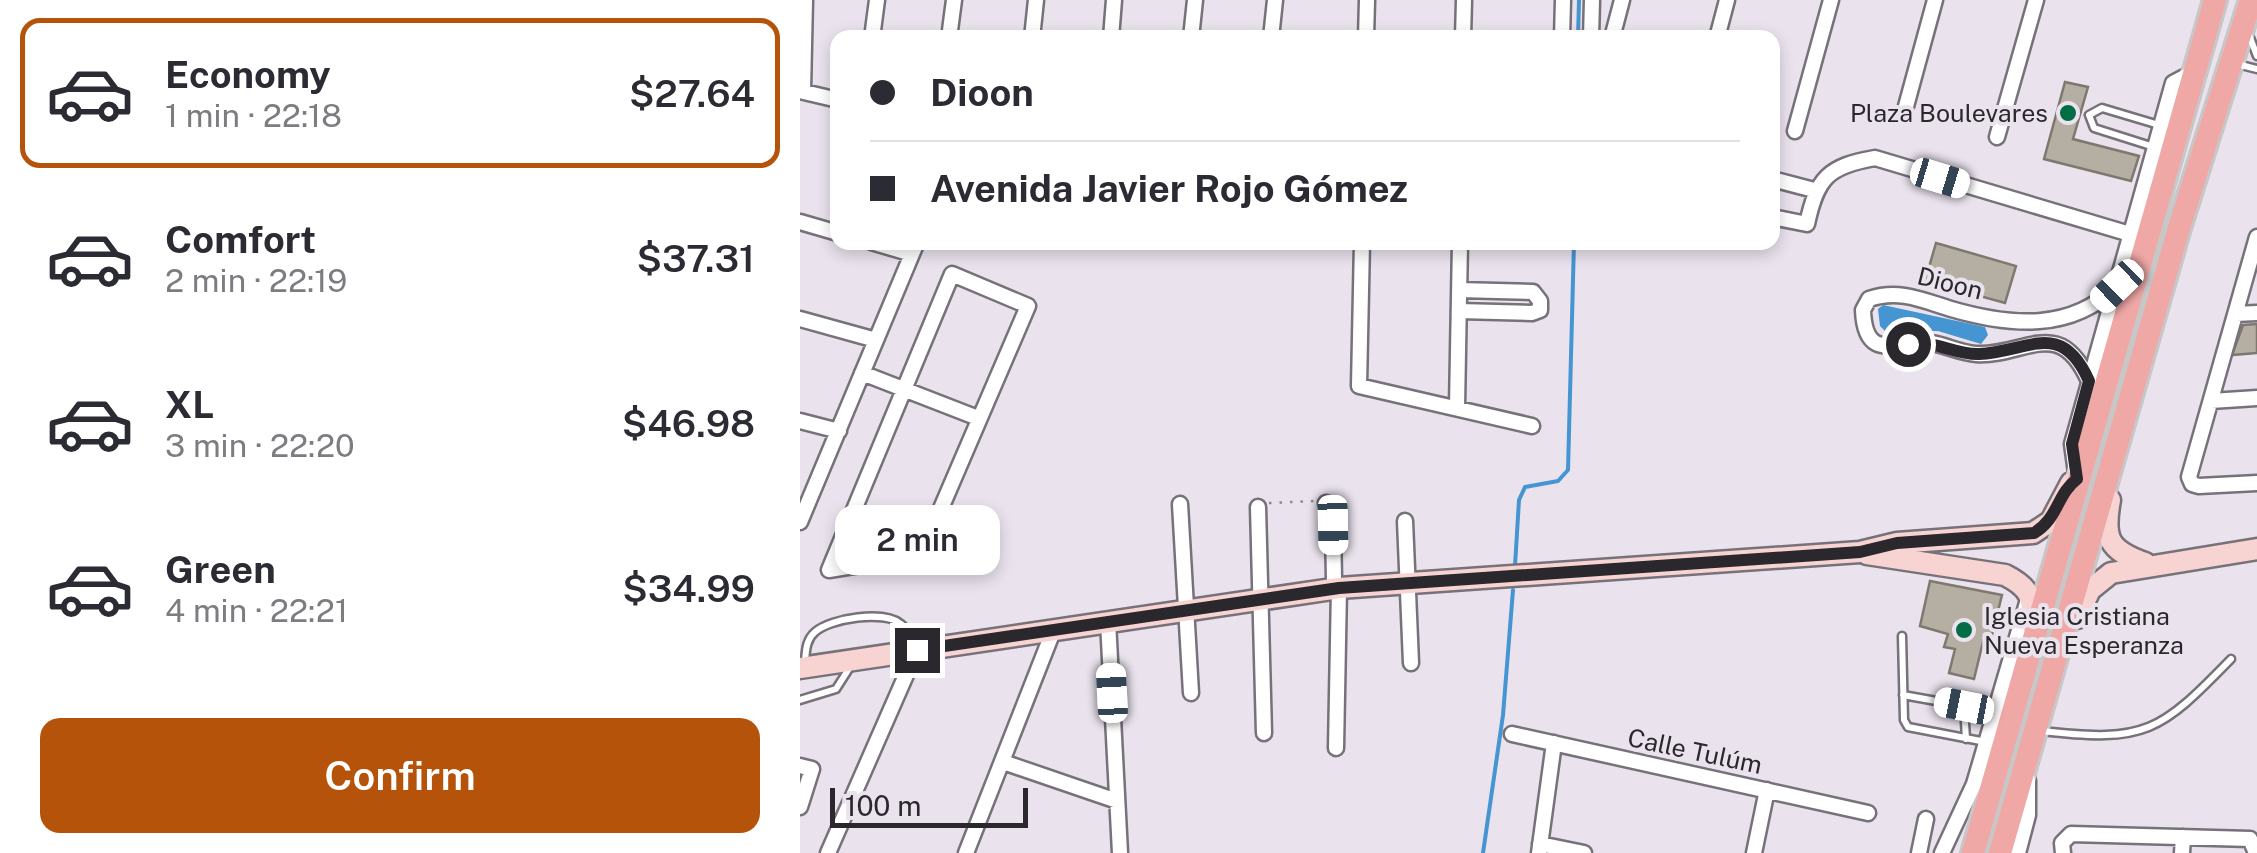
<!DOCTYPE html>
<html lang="en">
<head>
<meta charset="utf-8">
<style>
  body { margin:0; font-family:"Public Sans",sans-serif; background:#f7f7f7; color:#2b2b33; height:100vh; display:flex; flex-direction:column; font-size:38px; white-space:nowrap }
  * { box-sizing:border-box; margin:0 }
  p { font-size:32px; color:#7c7c81 }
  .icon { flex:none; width:55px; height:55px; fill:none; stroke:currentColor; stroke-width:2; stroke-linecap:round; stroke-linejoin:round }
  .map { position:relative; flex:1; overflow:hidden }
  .panel { display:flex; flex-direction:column; background:#fff; width:800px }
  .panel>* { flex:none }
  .guide { position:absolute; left:30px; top:30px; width:950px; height:220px; border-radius:20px; box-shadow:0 5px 15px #0003; display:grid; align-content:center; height:220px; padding:0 40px; background:#fff }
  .scale { position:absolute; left:30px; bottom:25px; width:198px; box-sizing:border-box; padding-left:10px; border:5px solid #2a282c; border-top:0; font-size:28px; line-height:35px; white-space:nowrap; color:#2a282c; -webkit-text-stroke:8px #eae3ee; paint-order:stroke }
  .end { position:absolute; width:45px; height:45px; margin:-22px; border:12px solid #2a282c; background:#fff; box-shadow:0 0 0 5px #fff }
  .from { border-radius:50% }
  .bubble { position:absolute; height:70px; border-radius:20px; background:#fff; box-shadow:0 5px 15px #0003; font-size:32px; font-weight:600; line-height:70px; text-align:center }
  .car { position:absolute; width:30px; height:60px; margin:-30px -15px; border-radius:12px; box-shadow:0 0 8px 2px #0007; background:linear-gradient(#fff 24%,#345 0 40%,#fff 0 76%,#345 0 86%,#fff 0) }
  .guide b { display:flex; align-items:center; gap:35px; height:95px; font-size:38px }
  .guide b+b { border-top:2px solid #e1e1e2 }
  .guide i { width:25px; height:25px; background:#2b2b33 }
  ul { padding:18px 0 0; list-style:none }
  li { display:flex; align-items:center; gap:30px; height:150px; margin:0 20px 15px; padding:0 20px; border:5px solid transparent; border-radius:20px }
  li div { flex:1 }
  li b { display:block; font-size:38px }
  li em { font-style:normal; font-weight:600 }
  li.active { border-color:#b45309 }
  li>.icon { width:90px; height:90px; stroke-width:1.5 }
  .primary-button { display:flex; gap:20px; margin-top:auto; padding:20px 40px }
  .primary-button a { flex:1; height:115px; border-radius:20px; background:#b45309; color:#fff; font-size:40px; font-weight:600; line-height:115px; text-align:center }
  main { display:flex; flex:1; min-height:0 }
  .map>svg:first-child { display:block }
</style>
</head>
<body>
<main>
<section class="panel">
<ul>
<li class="active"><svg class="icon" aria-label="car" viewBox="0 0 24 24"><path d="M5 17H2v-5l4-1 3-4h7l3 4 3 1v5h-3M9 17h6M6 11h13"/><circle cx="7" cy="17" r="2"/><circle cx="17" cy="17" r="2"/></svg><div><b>Economy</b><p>1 min · 22:18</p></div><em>$27.64</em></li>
<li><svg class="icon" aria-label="car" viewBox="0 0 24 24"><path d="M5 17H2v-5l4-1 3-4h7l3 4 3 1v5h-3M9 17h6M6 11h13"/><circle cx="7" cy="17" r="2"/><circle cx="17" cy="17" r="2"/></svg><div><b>Comfort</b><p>2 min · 22:19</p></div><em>$37.31</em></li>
<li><svg class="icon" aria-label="car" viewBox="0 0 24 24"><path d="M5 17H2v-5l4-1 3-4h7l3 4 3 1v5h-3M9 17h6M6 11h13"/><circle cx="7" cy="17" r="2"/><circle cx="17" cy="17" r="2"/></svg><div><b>XL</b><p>3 min · 22:20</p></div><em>$46.98</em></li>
<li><svg class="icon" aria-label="car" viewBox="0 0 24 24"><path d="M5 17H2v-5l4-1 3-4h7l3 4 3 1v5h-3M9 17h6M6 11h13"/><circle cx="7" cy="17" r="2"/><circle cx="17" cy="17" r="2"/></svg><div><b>Green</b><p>4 min · 22:21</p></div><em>$34.99</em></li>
</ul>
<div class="primary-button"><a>Confirm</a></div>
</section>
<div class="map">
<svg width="1457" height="853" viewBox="0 0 1457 853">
  <rect width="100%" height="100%" fill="#eae3ee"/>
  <path fill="#4495d2" d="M1083 305 1185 327 1188 335 1181 344 1138 331H1119L1110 320 1085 331 1080 326 1078 309Z"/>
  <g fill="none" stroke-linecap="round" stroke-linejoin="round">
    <path stroke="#4495d2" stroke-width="4" d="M778 38 779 0
      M715 566 719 500 725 487 758 481 768 470 774 242
      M683 853 703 715 713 590"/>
  </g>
  <path fill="#b5aea3" stroke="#7f786f" stroke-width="2.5" d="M1265 82 1288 87 1273 139 1339 156 1331 181 1244 159Z
    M1136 243 1216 266 1205 303 1125 281Z
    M1457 324V353L1432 355 1443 325Z
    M1130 581 1202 595 1190 643 1183 642 1174 679 1149 673 1155 649 1144 647 1148 634 1120 626Z"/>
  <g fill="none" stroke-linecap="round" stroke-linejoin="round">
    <g stroke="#77717a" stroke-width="11">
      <path id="lane" d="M1449 35 1457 56
        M1437 64 1457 69
        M1354 147 1294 128 1289 115 1302 108 1359 125
        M1102 636 1104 720 1108 727 1186 742
        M5 661C6 650 6 640 15 632 31 618 84 610 101 624 107 628 110 639 114 645
        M1103 695 1164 706 1166 739
        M0 700 36 689 50 667
        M1242 731C1346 743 1360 732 1431 659"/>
    </g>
    <g stroke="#77717a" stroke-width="19">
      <path id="street" d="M72 38 77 0
        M149 38 154 0
        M232 38 236 0
        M311 38 314 0
        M391 38 395 0
        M471 38 475 0
        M566 38 567 0
        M663 38 664 0
        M762 38 763 0
        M791 38 792 0
        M812 38 822 0
        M917 38 927 0
        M0 91 38 100
        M3 91 5 0
        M1105 110 1135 0
        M995 131 1031 0
        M1197 137 1236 0
        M972 179 1014 190
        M972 217 1007 224C1017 178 1028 166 1075 158L1340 237
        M0 222 38 233
        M1457 237 1389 477 1392 484 1399 486 1457 483
        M71 242 112 254
        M562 242 559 386 732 426
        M152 274 228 306 121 555 29 570Z
        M659 311 732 313 740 310V301L733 292 659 290
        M1435 314 1457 313
        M0 319 76 340
        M62 373 178 418
        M1289 381C1259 314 1225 357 1176 354 1160 353 1146 345 1131 343 1099 339 1065 365 1063 310L1069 299C1099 289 1122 300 1151 309 1210 326 1271 332 1317 286
        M1411 401 1457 398
        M657 407 660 242
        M0 421 39 431
        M1276 473 1272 444 1373 83 1394 72
        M526 503 533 525 534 580 539 588 536 748
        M380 504 391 693
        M458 507 464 733
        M605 521 611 663
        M0 522 117 242
        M308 621 320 853
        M712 734 1068 813
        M203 762 317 801
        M0 766 12 769 0 807
        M740 844 784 853
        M28 853 117 650
        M166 853 254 629
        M739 853 754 743
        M954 853 967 790
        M1119 853 1126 819
        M1142 853 1174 784 1227 603
        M1218 853 1228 815V780
        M1263 853 1262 843 1271 834 1450 839 1456 853
        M1382 853 1383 837"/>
    </g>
    <g stroke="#77717a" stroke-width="25">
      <path id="secondary" d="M1310 500C1303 538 1308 550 1345 563
        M1067 554 1205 575C1231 588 1233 598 1233 626
        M1277 618 1290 590 1311 573 1457 549
        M0 668 539 588 1060 552 1097 543 1233 533 1251 521 1271 483"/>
    </g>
    <g stroke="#c8c7c8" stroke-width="28">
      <path id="primary" d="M1173 853 1415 0
        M1200 853 1379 228 1451 0"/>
    </g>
    <path stroke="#8d8990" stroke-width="2.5" stroke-dasharray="2.5 8" stroke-linecap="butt" d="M469 503 515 501"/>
    <use href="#lane" stroke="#fff" stroke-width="6"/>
    <use href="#street" stroke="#fff" stroke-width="14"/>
    <use href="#secondary" stroke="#f7d4d2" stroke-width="20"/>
    <use href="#primary" stroke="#efa8a6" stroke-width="22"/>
  </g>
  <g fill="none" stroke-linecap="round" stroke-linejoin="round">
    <path stroke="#2a282c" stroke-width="12" d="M117 650 539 588 1060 552 1097 543 1234 533C1258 519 1257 494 1277 479L1272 444 1289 381C1261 318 1228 352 1179 354 1154 355 1134 339 1108 344"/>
  </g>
  <g fill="#036d45" stroke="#eae3ee" stroke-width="4">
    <circle cx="1268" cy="113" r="10"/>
    <circle cx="1164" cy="630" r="10"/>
  </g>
  <g text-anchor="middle" stroke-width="8" stroke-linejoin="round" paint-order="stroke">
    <g font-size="25" fill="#2a282c" stroke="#eae3ee" text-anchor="end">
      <text x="1248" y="122">Plaza Boulevares</text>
      <text x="1184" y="625" text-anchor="start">Iglesia Cristiana<tspan x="1184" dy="29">Nueva Esperanza</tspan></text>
    </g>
    <g font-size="25" fill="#2a282c" stroke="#eae3ee">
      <text transform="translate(1150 283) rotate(14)" y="9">Dioon</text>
      <text transform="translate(895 751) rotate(12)" y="9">Calle Tulúm</text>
    </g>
  </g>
</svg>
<div class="scale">100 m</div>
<i class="end from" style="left:1108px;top:344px"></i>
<i class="end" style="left:117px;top:650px"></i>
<div class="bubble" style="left:35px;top:505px;width:165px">2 min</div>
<i class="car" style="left:1140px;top:178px;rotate:107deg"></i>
<i class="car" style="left:1317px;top:286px;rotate:226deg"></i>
<i class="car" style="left:533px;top:525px;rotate:179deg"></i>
<i class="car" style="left:312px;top:693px;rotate:357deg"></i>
<i class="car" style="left:1164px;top:706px;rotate:281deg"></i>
<div class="guide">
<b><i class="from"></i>Dioon</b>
<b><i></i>Avenida Javier Rojo Gómez</b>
</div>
</div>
</main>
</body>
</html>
